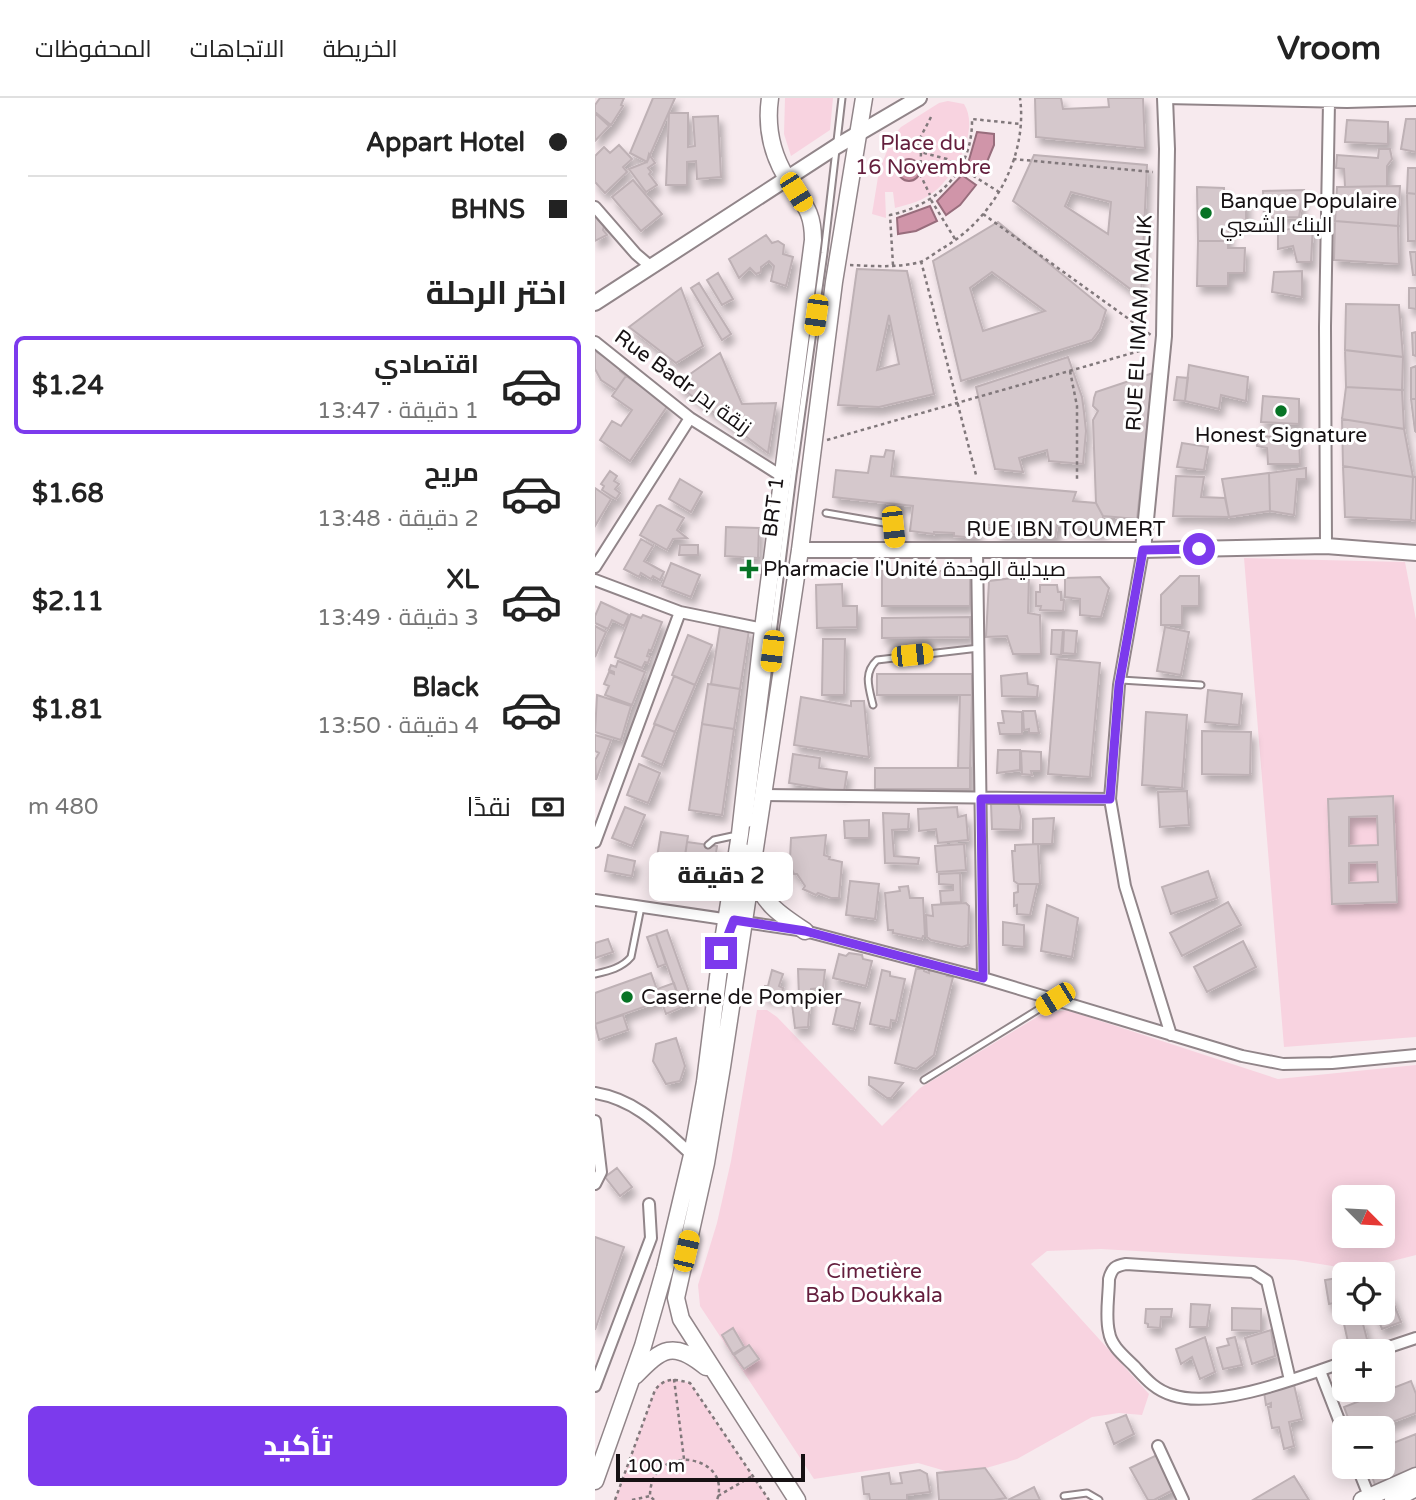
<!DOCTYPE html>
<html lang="ar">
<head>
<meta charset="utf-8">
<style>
  body { margin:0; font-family:"Varela Round",Cairo,sans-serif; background:#f6f6f6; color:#222; direction:rtl; height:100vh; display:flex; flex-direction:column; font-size:26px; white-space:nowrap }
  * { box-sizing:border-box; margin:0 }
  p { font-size:23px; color:#767676 }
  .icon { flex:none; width:38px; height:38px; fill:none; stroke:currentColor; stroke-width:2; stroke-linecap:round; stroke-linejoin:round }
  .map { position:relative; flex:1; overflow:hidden; direction:ltr }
  .side { display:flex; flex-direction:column; background:#fff; width:595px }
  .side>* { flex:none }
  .top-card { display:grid; align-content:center; height:154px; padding:0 28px; background:#fff }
  .needle { width:46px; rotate:114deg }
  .buttons { position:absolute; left:737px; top:1087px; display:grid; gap:14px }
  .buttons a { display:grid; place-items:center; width:63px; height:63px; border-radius:10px; background:#fff; box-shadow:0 4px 18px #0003; font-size:35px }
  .scale { position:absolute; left:21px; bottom:18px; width:189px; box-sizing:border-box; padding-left:7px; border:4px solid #161113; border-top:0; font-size:19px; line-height:24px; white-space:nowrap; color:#161113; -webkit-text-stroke:5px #fff; paint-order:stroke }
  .end { position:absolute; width:32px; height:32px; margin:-16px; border:9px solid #7c3aed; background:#fff; box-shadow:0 0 0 4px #fff }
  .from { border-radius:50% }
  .bubble { position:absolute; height:49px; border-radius:10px; background:#fff; box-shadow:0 4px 18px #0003; font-size:23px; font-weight:800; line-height:49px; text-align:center; direction:rtl }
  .car { position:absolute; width:21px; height:42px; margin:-21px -10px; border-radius:9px; box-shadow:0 0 5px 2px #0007; background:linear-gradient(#f5c518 24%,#345 0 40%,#f5c518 0 76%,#345 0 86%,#f5c518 0) }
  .top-card b { display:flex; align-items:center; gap:24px; height:66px; font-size:26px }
  .top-card b+b { border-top:2px solid #e0e0e0 }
  .top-card i { width:18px; height:18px; background:#222 }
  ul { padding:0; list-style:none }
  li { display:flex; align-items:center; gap:21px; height:98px; margin:0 14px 10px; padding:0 14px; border:4px solid transparent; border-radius:10px }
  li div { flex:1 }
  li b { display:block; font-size:26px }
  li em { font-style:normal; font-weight:800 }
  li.active { border-color:#7c3aed }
  li>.icon { width:63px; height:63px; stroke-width:1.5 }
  h2 { padding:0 28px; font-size:32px; line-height:84px }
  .pay { display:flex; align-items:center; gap:18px; height:77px; padding:0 28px; font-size:26px }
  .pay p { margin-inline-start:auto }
  .primary-button { display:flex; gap:14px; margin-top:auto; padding:14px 28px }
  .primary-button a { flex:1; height:80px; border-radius:10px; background:#7c3aed; color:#fff; font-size:28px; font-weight:800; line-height:80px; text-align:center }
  header { display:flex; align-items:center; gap:42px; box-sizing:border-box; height:98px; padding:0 35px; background:#fff; border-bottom:2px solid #e0e0e0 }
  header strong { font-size:33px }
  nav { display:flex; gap:38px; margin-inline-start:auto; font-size:24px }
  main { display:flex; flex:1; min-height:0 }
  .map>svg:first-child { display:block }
</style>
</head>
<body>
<header>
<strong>Vroom</strong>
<nav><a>الخريطة</a><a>الاتجاهات</a><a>المحفوظات</a></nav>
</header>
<main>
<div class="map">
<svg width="821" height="1402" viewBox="0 0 821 1402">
  <defs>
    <filter id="shadow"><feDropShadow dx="4" dy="7" stdDeviation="3.5" flood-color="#0004"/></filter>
  </defs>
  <rect width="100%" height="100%" fill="#f7eaee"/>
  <path fill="#f8d3e0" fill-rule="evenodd" d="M190 0H238L235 32 196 58 189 36Z
    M353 3 369 6C385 31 361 76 340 93 328 103 315 106 300 110L298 94H290L291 120 277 116 284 73 298 38 306 29 344 5Z
    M649 460 810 464 821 522V939L689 949Z
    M162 912H172L182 919 287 1028 325 990 447 916 472 912 683 981 821 967V1157L762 1172 700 1162 506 1151 452 1153 436 1166 554 1296 547 1317 524 1315 497 1319 422 1361 388 1371 354 1374 323 1365 219 1381 105 1208 103 1187 122 1125 136 1063ZM749 1099H788V1138H749Z
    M74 1281 95 1285 174 1402H20L60 1292 65 1285Z"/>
  <path fill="#d095a9" stroke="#986d7c" stroke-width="2" d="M382 34 399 36V47L387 76 372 69Z
    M303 72a11 11 0 1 1 22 0a11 11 0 1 1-22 0Z
    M367 77 381 87 365 107 351 117 342 103Z
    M335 108 342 123 321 133 303 136 302 120Z"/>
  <path fill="#d5c8cc" stroke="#beb1b5" stroke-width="2" fill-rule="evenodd" filter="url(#shadow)" d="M5 0H29L26 7 28 8 16 27 0 14V7Z
    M58 0H80L52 64 35 55Z
    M440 0H466L468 11 514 9 513 0H548L550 50 441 39Z
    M0 15 14 28 0 43Z
    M74 15H93V49L100 48 98 19 123 18 126 79 102 81 101 63 92 64V87H71Z
    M811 21H821V54L806 51Z
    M752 22 793 24V46L750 44Z
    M24 47 37 61 28 69 32 74 10 95 0 84V58L9 49 15 55Z
    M784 51H795L797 61 792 68V88L750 89 749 71 741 70 742 57 783 60Z
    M54 56 60 65 53 70 56 74 54 76 62 87 51 94 34 71 52 64Z
    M439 57 552 67 546 199 418 103ZM476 94 516 104 513 136 470 108Z
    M813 70H821V96L812 95Z
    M38 82 67 116 46 133 17 99Z
    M805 88 803 128 740 123 742 89Z
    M602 89 629 90V98H636V102H651V125H634L633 143H603Z
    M709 92 704 119 669 120 668 93Z
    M812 95 821 96V143H813Z
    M0 114 10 124 8 132 12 137 0 143Z
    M740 123 803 128 804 166 739 162Z
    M403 124 511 212 505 231 497 242 366 283 338 163ZM397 174 450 213 388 233 375 190Z
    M718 127 716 164H702L698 148 683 151V133Z
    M171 137 177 145 183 143 189 147 188 156 198 159 191 188 176 183 179 168 174 163 166 169V174L161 176 155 170 144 180 134 161Z
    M603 143H633V150H650L649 175H633V188H602Z
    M815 154H821V177H818Z
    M262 171 312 173 339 296 284 309 243 307ZM294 217 304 266 282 272Z
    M707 173V199L677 194 679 174Z
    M123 175 138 201 127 207 112 182Z
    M104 185 136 236 127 242 96 190Z
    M86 190 108 248 81 265 34 229Z
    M814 190H821V211L814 210Z
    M751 206 804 207 808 259 750 252Z
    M821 234V258L818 257 817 235Z
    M750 252 808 259 807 292 751 289Z
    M0 253 27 270 25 273 31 278 21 292 6 282 0 271Z
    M125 255 147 306 181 305 173 355 81 286Z
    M473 259 487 299 489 314 491 333 488 366 454 363 452 352 424 360 428 374 400 371 381 289Z
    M594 267 653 279 651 303 626 297 624 311 590 303Z
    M821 268V301H816V270Z
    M558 275 542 421 508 418 501 405 498 322 503 313 498 308 499 300 501 294Z
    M31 278 73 307 35 363 5 342 17 323 26 328 37 312 17 298Z
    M582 279 593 280 590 303 579 302Z
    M751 289 807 292 809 331 747 321Z
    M668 298 704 301V326L666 324Z
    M816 301H821V334L820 333Z
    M747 321 809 331 818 379 748 368Z
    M662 338 704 340 705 366H673L672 350 662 348Z
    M587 345 613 349 609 372 582 369Z
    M291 352 299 353 296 378 481 394 478 403 501 405 508 418 506 435 462 427 460 440 402 435 403 428 383 426 381 440 359 438V435L339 434V436L315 433 318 408 238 399 241 372 273 375 276 358 289 359Z
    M748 368 818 379 816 422 750 419Z
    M711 370V381H702L699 417 675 413 674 375Z
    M15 373 22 378 19 383 24 386 20 391 25 395 21 401 7 392 9 388 6 386Z
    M674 375 675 413 634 419 627 381Z
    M581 378 609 379 606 399 630 400 634 419 578 418Z
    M818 379H821V423L816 422Z
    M85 381 107 394 96 414 74 401Z
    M0 390 16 401 0 428Z
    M65 407 89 420 82 432 92 440 78 441 72 452 45 437 62 408Z
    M131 429 164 430 163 460 130 458Z
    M46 441 58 448 49 463 69 474 65 482 58 478 56 481 46 475 44 479 29 471Z
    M85 447H103V457H84Z
    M76 465 105 477 96 499 67 488Z
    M287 473H375V508H287Z
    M434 478 433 515 445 517 446 556H418L412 538 391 539 394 483Z
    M585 478H604V508H587V527H566V497Z
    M505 479 514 490 506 519 485 517V501L470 499V480Z
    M247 486 248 508H262V529L222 530 221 487Z
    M445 487H462L463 494H466V502H469L468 513 445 512 446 508H441V494H445Z
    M6 504 34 517 29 528 17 522 13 531 0 525V518Z
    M36 516 46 520 48 517 67 524 56 553 54 552 52 558 55 559 53 565 50 564 47 570 20 559Z
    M375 519V539L287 540V520Z
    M0 528 11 534 0 559Z
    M125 528 154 532 145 591 116 586Z
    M570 529 594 534 586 577 562 573Z
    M457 532H468L466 557 456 556Z
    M469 532 482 533 480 556 468 555Z
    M93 537 117 547 100 587 77 577Z
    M228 541H250L249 597H227Z
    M462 561 505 565 495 679 453 676Z
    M23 563 50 574 37 607 10 597 14 588 9 586 14 574 19 576V574L14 572 16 567 21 569Z
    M432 575 433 586 443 588 442 599 407 598 406 578Z
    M282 576H377V597H282Z
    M79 578 100 587 80 634 59 626Z
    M113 586 145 591 139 631 107 626Z
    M613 592 647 596 644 627 610 624Z
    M2 597 36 608 26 642 0 634Z
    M365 597H377L375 670H363Z
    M206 599 256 608V603H269L274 659 199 647Z
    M407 613 427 614V636H405L403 625H409Z
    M428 613H440L444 635H434V631L429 632Z
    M551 614 592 617 587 690 547 687Z
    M60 626 80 634 67 667 47 658Z
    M107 626 139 631 127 717 94 712Z
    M607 633 656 634 655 677 607 676Z
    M0 637 16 642 1 682 0 662 4 655 0 653Z
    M403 652H425V672L402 675Z
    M426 653 446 654V673H436L437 677 427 676Z
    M198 656 225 660 224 670 252 674 249 694 194 685Z
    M44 666 65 675 53 705 32 697Z
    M280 670H375V691H280Z
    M592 693 594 727 565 729 563 694Z
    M798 698 802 804 737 806 733 701ZM782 718 783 747 754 748V719ZM782 764 783 784 754 785V765Z
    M423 705 426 718 425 732 397 731 396 706Z
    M30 709 50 717 37 748 17 740Z
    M362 709 363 719 371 717 373 742 343 745 341 731 324 733 323 711Z
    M288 715 314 716 313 731 297 732 299 758 324 760 323 766 290 765Z
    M459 720 457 746H438V721Z
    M274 722V740H250L249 723Z
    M66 734 93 738 88 770 61 766Z
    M231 737 229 757 235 759 234 761 247 764 244 800H236L223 795 221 797 208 791 210 788 202 776H199L193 761H195L196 740Z
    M92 744 122 748 119 770 89 766Z
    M369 746 371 772 342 774 340 748Z
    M443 746 445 786H423L419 783 417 753H420V747Z
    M13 757 40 763 37 778 10 773Z
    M613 773 622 800 576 816 567 789Z
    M365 775 366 804 346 805 345 793 358 792V787L344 786V776Z
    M255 783 284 786 280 821 251 817Z
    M423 786H442L435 817 422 816V807L419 808V795L423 794Z
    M313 788 315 800H328L330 838H328L327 841 298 835V832H293L290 795 305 793 304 789Z
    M633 804 646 827 587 858 575 835Z
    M371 805 374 808 373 847 367 849 336 842 332 839 331 817 338 818 337 807Z
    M452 807 483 820 477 859 446 853Z
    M408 824 429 827V849L408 847Z
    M72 832 98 905 87 909 61 836Z
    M61 836 71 866 63 869 52 839Z
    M13 841 18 854 0 860V845Z
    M648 843 661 869 612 894 599 869Z
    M254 855 267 857 268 861 277 863 271 888 238 880 244 856 251 858Z
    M203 871 230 872 228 890 216 891 213 929 200 930 196 898 204 899Z
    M321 871H329V873L334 875V872L353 876 352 878 358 879 339 957 321 971 300 965Z
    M177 872 188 876 184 888 188 890 186 901 168 898 170 888H173Z
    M287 872 295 874V878L310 881 301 923 296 922 295 930 275 926Z
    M56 875 66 903 0 926V895Z
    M79 885 87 909 71 916 62 891Z
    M244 900 265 905 259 931 238 926Z
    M28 917 33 932 4 942 0 926Z
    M81 940 90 968 85 983 71 986 58 963 61 946Z
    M274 979 308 985 296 1000H292L274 987Z
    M22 1070 37 1089 25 1098 10 1079Z
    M0 1139 29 1149 0 1232Z
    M749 1179V1203L734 1206 730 1182Z
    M795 1197 806 1224 787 1231 780 1214H788V1200Z
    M596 1206 615 1207 612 1229H595Z
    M637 1210 666 1211V1233L637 1232Z
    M551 1211H577L576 1219H566L565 1230 553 1229V1226L550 1225Z
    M767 1222 774 1249 755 1253 749 1226Z
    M138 1230 149 1249 138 1256 127 1237Z
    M676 1232 680 1258 657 1266 650 1240Z
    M610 1239 620 1274 605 1281 597 1259 586 1266 581 1251Z
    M640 1239 647 1267 628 1271 622 1250 634 1247 632 1241Z
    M154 1247 164 1261 149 1271 139 1257Z
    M816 1283 821 1296V1315L789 1327 796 1346 821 1336V1374L782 1392 773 1368H788V1330H757L749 1309Z
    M699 1287 707 1321 694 1324 699 1348 689 1351 684 1329 677 1330 673 1309H676V1305L671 1307 669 1294Z
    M531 1317 539 1336 519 1346 511 1325Z
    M562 1357 580 1391 559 1402H553L535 1370Z
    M390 1370 411 1400 399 1402H344L342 1375Z
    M325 1372 332 1376 335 1394 312 1397V1402H275L274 1396H269L267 1379 294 1375 296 1386 307 1385 305 1375Z
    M699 1378 714 1402H658Z
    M439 1389 445 1402H413Z"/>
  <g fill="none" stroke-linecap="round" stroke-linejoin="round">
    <g stroke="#918589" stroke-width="9">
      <path id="lane" d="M231 415 295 426 298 429 300 451
        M526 582 606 587
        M278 607C274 590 268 575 282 562L384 550
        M154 726 198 377 229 155 247 0
        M113 747 119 742 142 737
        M110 769 112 777 132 800
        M139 823 151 749
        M0 876C13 873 27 870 36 859L46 809
        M329 982 457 903
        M469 1398 492 1395 504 1402"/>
    </g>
    <g stroke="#918589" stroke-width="14">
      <path id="street" d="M570 0 752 4 821 2
        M0 109 41 156 55 168
        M0 244 95 320 188 379
        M731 448 730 229 734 4
        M382 452 388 880
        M548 452 524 587 515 701 530 788 576 937
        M0 469 95 320
        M0 482 85 514 168 531
        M169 697 515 701
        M0 744 85 514
        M0 802 210 833 388 880 647 958 688 966 737 965 821 957
        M0 995C42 1002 67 1030 97 1057
        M0 1023 6 1074 0 1086
        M782 1253 821 1240
        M725 1273 749 1335
        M695 1282 672 1183 658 1174 531 1166C520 1168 517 1170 514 1181 514 1198 510 1218 514 1234 516 1248 529 1258 539 1268 551 1281 560 1292 577 1297 621 1312 706 1279 749 1264
        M0 1288 56 1140 54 1106
        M563 1348 588 1402
        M762 1368 774 1398"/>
    </g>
    <g stroke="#918589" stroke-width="18">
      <path id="secondary" d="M0 205 242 48 324 0
        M205 452H548L731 448 821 455
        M548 452 569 238 572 51 570 0"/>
    </g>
    <g stroke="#918589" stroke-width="19">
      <path id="primary" d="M156 775C171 807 181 814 210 833
        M40 1278C67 1250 78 1242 111 1269
        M0 1383 48 1248 70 1171 97 1057 110 984 126 855 145 736 168 531 218 142C218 109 206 105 191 79 176 54 171 28 175 0
        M202 1402 86 1221 81 1200 111 1065 127 969 205 452 239 184 269 0
        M767 1402 821 1378
        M798 1402 821 1390"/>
    </g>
    <path stroke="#81787b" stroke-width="2.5" stroke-dasharray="3.5 3.5" stroke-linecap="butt" d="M336 19 323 44 325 54 352 61 362 68
      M326 55 325 76 335 97
      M418 61 558 74
      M366 70 404 94
      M336 102 360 141
      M388 116 556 237
      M326 163 381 377
      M255 167C278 168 303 170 325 164 333 161 341 154 348 150 398 121 433 59 425 0
      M298 167 295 117C343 107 378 72 377 21L426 26
      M475 273 482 308V381
      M232 342 555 250
      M79 1281 89 1361
      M123 1398 157 1378
      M20 1402 60 1292C70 1279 80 1281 95 1285L174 1402
      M37 1402 55 1398
      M59 1402 55 1398C55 1343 138 1356 122 1402"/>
    <use href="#lane" stroke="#fff" stroke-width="5"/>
    <use href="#street" stroke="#fff" stroke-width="10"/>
    <use href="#secondary" stroke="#fff" stroke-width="14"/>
    <use href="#primary" stroke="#fff" stroke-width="16"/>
  </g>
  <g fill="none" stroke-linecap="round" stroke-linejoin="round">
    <path stroke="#7c3aed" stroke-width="9" d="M126 855 139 822 210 833 388 880 386 701H515L524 587 548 452 604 451"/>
  </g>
  <g fill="#077325" stroke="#fff" stroke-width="2.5">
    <circle cx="611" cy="115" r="7"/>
    <circle cx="686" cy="313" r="7"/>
    <path d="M150.5 460.5h7v7h7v7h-7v7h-7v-7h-7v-7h7z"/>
    <circle cx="32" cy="899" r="7"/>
  </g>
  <g text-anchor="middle" stroke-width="6" stroke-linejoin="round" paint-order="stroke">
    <g font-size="21" fill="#641e3d" stroke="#fff">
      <text x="328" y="52">Place du<tspan x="328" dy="24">16 Novembre</tspan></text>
      <text x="279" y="1180">Cimetière<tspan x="279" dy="24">Bab Doukkala</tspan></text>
    </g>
    <g font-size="21" fill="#161113" stroke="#fff" text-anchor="start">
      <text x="625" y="110">Banque Populaire<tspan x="625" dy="24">البنك الشعبي</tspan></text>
      <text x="686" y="344" text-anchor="middle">Honest Signature</text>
      <text x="168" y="478">Pharmacie l'Unité صيدلية الوحدة</text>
      <text x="46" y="906">Caserne de Pompier</text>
    </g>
    <g font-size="21" fill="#161113" stroke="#fff">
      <text transform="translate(544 225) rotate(-87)" y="7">RUE EL IMAM MALIK</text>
      <text transform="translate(88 284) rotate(36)" y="7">Rue Badr زنقة بدر</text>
      <text transform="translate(178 409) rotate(-83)" y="7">BRT 1</text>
      <text x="471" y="438">RUE IBN TOUMERT</text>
    </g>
  </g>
</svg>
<div class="buttons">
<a><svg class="needle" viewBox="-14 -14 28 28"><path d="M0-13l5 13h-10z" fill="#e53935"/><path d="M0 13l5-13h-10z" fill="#767676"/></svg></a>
<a><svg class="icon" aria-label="locate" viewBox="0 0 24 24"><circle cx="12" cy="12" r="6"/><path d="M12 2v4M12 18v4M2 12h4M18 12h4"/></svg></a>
<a>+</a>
<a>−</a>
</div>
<div class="scale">100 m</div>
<i class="end from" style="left:604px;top:451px"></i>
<i class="end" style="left:126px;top:855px"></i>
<div class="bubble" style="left:54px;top:754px;width:144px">2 دقيقة</div>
<i class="car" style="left:201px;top:94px;rotate:148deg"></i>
<i class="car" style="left:221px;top:217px;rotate:188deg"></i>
<i class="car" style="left:298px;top:429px;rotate:174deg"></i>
<i class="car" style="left:177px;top:553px;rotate:187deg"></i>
<i class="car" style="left:317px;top:557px;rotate:84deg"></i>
<i class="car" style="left:460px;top:901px;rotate:238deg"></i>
<i class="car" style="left:91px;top:1153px;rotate:13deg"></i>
</div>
<section class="side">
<div class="top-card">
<b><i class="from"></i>Appart Hotel</b>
<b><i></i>BHNS</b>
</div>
<h2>اختر الرحلة</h2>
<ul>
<li class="active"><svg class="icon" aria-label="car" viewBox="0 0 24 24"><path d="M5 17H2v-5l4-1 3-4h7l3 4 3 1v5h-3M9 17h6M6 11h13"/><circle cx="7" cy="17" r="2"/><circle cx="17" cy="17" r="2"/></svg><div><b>اقتصادي</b><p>1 دقيقة · 13:47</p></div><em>$1.24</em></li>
<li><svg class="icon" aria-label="car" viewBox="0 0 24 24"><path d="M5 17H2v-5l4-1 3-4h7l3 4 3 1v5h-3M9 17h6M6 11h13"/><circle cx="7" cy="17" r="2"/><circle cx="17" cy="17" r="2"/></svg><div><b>مريح</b><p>2 دقيقة · 13:48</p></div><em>$1.68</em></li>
<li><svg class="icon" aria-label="car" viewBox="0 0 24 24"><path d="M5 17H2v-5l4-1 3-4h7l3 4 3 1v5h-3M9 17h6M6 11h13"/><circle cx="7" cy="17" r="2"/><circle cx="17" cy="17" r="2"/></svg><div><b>XL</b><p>3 دقيقة · 13:49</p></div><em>$2.11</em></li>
<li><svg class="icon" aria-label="car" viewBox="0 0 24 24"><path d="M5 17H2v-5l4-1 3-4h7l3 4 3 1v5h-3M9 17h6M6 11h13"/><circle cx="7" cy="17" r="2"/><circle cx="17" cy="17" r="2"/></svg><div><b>Black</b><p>4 دقيقة · 13:50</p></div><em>$1.81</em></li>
</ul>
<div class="pay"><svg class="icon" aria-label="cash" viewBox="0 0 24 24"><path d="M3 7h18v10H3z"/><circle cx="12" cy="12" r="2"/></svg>نقدًا<p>480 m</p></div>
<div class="primary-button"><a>تأكيد</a></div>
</section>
</main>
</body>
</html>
